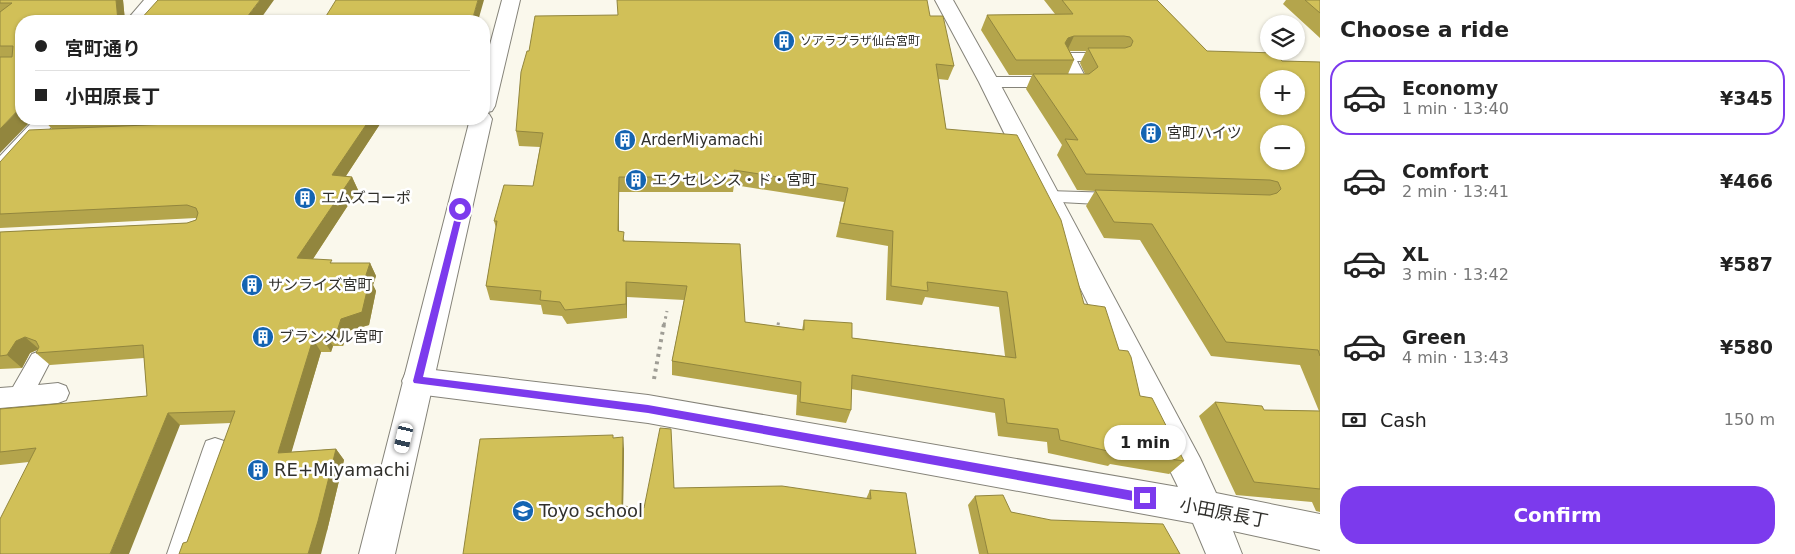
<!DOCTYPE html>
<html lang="en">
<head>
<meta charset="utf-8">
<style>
  body { margin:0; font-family:"DejaVu Sans","Noto Sans JP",sans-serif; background:#f2f2f2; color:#222; height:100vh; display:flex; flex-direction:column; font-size:19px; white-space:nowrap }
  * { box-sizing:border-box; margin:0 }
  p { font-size:16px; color:#767676 }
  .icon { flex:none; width:28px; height:28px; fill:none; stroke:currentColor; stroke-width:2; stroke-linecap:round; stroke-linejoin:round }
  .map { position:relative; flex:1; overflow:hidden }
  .side { display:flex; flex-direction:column; background:#fff; width:475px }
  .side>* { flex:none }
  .top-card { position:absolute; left:15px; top:15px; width:475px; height:110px; border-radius:20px; box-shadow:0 1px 4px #0004; display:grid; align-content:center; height:110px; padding:0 20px; background:#fff }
  .fabs { position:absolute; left:1260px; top:15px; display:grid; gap:10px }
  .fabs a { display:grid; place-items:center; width:45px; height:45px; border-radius:50%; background:#fff; box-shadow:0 1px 4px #0004; font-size:25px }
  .end { position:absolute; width:22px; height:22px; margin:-11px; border:6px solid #7c3aed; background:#fff; box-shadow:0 0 0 2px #fff }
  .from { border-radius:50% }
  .bubble { position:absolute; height:35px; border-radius:18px; background:#fff; box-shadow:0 1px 4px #0004; font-size:16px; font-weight:700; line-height:35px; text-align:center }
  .car { position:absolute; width:15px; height:30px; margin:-15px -8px; border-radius:6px; box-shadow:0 0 4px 1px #0007; background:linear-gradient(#fff 24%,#345 0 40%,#fff 0 76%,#345 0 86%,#fff 0) }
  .top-card b { display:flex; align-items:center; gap:18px; height:48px; font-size:19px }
  .top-card b+b { border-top:1px solid #e0e0e0 }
  .top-card i { width:12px; height:12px; background:#222 }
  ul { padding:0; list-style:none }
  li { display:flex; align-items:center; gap:15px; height:75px; margin:0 10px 8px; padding:0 10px; border:2px solid transparent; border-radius:20px }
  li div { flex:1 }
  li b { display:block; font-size:19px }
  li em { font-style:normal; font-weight:700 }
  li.on { border-color:#7c3aed }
  li>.icon { width:45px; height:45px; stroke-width:1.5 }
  h2 { padding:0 20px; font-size:22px; line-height:60px }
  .pay { display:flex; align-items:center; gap:12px; height:55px; padding:0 20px; font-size:19px }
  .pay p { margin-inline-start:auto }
  .cta { display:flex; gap:10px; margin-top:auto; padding:10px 20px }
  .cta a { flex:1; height:58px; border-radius:20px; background:#7c3aed; color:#fff; font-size:20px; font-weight:700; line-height:58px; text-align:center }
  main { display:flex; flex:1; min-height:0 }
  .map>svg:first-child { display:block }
</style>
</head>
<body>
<main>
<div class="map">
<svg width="1320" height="554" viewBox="0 0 1320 554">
  <rect width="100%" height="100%" fill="#faf8ec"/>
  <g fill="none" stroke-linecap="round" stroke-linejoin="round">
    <g stroke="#858379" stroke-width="2">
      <path id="service" d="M1067 53H1110L1115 54 1117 57 1115 60 1110 61H1077L1088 82 1085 85 1080 87H989L984 85 981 82 984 79 989 77H1070L1060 57 1062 54Z
        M1047 191 1117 193 1123 195 1126 199 1123 203 1117 205 1041 201 1038 197 1041 193Z
        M40 351 48 354 51 360 38 385 58 383 66 386 69 393 66 400 58 403 0 408V388L13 387 32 354Z
        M215 438 224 441 227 449 193 554H167L203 449 206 441Z"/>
    </g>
    <g stroke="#858379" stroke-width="2">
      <path id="minor" d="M144 0H163L145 21H126Z
        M935 0H953L999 82 1200 458 1216 493 1320 514V550L1233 531 1242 554H1206L1193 523 648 423 417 394 406 390 402 381 406 372 417 368 648 395 1178 487 979 82Z
        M35 119H58L8 177 0 179V156Z"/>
    </g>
    <g stroke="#858379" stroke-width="2">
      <path id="tertiary" d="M502 0H520L495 106 492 111 484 113V67Z
        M484 113 489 114 492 119 395 554H359L470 119H484Z"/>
    </g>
    <path stroke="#9f9d95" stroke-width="3" stroke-dasharray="2.5 4" stroke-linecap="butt" d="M664 325 667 311
      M778 325 779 320"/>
    <path stroke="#9f9d95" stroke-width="4" stroke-dasharray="3 4.5" stroke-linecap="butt" d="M778 330 779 324
      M654 379 664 324"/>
    <use href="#service" fill="#fff" fill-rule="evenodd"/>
    <use href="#minor" fill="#fff" fill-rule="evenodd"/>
    <use href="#tertiary" fill="#fff" fill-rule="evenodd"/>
  </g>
  <path fill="#b4a54c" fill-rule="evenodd" d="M0 0H123L125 21H21L0 153Z
    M1044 0H1157L1207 51 1282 61 1320 62V512L1316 511 1312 502 1236 495 1199 416 1215 402 1264 410 1319 411 1300 365 1211 356 1140 240 1104 238 1086 206 1095 191 1077 190 1057 155 1062 145 1026 89 1032 75H1009L981 30 987 15 1055 14ZM1070 51H1086L1080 63 1085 74H1068L1074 60Z
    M1286 0H1320V38L1283 4Z
    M930 16 954 66 948 80 938 79 946 129 1084 304 1119 350 1140 396 1184 461 1169 474 1110 464 1108 466 1048 453 1047 442 998 436 995 413 851 389V410L846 423 796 415 797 395 672 375V361L684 300 627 297V318L567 324 562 316 543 314 541 305 490 300 486 286 496 228 494 221 533 186 540 147 519 146 516 131ZM734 185 844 202 836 237 888 246 886 300 922 305 925 297 999 307 1005 356 852 338 804 320 802 330 745 322 625 241 619 231V192H733Z
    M43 119H444L441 125 382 121 346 176 352 177 358 190 313 259 333 263H370L376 276 373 285 376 291 369 325 348 331 343 346H333L331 352H321L291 452 336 449 344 460 327 531 187 542 231 423 180 425 29 462 0 465V409L147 396 144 358 50 365 36 353 37 350 30 353 22 368 0 369V232L187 223 196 220V218L0 228V162L52 129Z
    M614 438 624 449 623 506 644 508 674 488 866 499 870 490 916 554H463Z
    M975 496 1011 512 1180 554H979L968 505Z"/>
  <path fill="#92863e" d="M116 0H123L125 21H118Z
    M260 0H274L259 21H244Z
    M478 0H484L478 21H472Z
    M1074 36 1067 51 1060 53 1068 38Z
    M21 107V119H33L0 153V129Z
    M370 119H381L382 121 338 188 332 175Z
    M439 119H444L441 125Z
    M352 177 358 190 305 271 297 258Z
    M619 177V246L618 231Z
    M370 263 376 276 373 285 376 291 369 325 348 331 343 346 336 334 341 319 365 278Z
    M626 282 627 297V318L626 304Z
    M325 334 333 346 331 352 323 339Z
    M25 337 39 349 30 353 22 368 7 355 16 341Z
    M313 339 321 352 288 464 278 453Z
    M168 413 180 425 129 554H110Z
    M623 437 624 449 623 516 622 506Z
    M336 449 344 460 327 531 321 554H308Z"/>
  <path fill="#d1c058" stroke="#92863e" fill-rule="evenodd" d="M0 0H116L118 21H21V107L0 129V57H12L13 46H0V12L12 3H0Z
    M158 0H260L244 21H139Z
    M336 0H478L472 21H323Z
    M617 0H927L930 16H943L954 66 936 64 946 129 1017 135 1061 220 1084 304 1105 307 1119 350 1128 351 1131 357 1140 396 1152 398 1184 461 1120 452 1121 454 1060 440 1058 429 1007 423 1004 399 852 375 851 410 800 402 801 382 672 361 687 286 626 282V304L565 310 560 302 540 300 541 291 486 286 497 221H494L504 185 533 186 543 133 516 131 521 72 527 51H529L535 16 618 15ZM734 170 848 188 840 223 893 231 891 286 928 291 927 282 1007 292 1016 358 852 338V323L804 320V330L745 322 740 244 623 241 624 232 618 231 619 177H735Z
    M1062 0H1157L1207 51 1276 53 1282 61 1320 62V356L1318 350 1226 342 1152 224 1114 222 1095 190 1270 195 1277 193 1281 189 1278 182 1270 180 1086 174 1065 139 1078 140 1033 74H1089L1098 67 1088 48H1125L1131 46 1133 41 1130 37 1124 36H1074L1068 38 1065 43 1074 60H1016L987 15 1073 14ZM1269 79H1296V106H1269ZM1269 134H1296V161H1269Z
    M1305 0H1320V13Z
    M217 119H370L332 175 352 177 297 258 332 260 330 263H370L365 278H370L362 312 341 319 336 334H325L323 339H313L278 453 336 449 318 521 308 554H179L183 543 187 542 235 411 168 413 110 554H0V519L36 448 0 452V409L147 396 143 345 36 353 39 347 36 341 25 337 16 341 7 355 0 356V232L187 223 196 220 198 213 196 208 187 205 0 214V162L29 130 216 122Z
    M1215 402 1262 406 1264 410 1320 411V489L1254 482Z
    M660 428 671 429 674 488 782 486 871 499 870 490 906 493 916 554H463L480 439 613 435V438L623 437 622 506 644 508Z
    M1003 495 1011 512 1051 520 1163 524 1180 554H988L975 496Z"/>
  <path fill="#7c3aed" d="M460 206 464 209 423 377 648 405 1145 493 1150 498 1145 503 648 413 414 383 413 381 457 209Z"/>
  <defs>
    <g id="building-disc" transform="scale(1.125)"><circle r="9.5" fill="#1464b2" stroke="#fff"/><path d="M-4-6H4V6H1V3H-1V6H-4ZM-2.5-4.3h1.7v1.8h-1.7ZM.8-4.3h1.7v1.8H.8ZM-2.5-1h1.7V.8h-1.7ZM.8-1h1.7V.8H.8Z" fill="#fff"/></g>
    <g id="school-disc" transform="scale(1.125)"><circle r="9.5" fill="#1464b2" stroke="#fff"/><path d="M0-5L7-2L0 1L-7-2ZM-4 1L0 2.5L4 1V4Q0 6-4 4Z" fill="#fff"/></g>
  </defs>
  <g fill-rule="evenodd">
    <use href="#building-disc" x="784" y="41"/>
    <use href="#building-disc" x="1151" y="133"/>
    <use href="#building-disc" x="625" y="140"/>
    <use href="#building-disc" x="636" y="180"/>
    <use href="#building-disc" x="305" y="198"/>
    <use href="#building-disc" x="252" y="285"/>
    <use href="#building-disc" x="263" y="337"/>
    <use href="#building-disc" x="258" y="470"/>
    <use href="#school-disc" x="523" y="511"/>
  </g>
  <g text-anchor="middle" stroke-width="5" stroke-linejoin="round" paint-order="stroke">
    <g font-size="12" fill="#31302c" stroke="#fff" text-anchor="start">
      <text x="800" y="45">ソアラプラザ仙台宮町</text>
    </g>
    <g font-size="15" fill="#31302c" stroke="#fff" text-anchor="start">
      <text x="1167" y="138">宮町ハイツ</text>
      <text x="641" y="145">ArderMiyamachi</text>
      <text x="652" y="185">エクセレンス・ド・宮町</text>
      <text x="321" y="203">エムズコーポ</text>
      <text x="268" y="290">サンライズ宮町</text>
      <text x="279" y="342">ブランメル宮町</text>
    </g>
    <g font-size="18" fill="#31302c" stroke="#fff" text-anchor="start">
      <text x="274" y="476">RE+Miyamachi</text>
      <text x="539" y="517">Toyo school</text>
    </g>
    <g font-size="18" fill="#31302c" stroke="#fff">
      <text transform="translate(1224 513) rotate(11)" y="6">小田原長丁</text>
    </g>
  </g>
</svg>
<div class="fabs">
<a><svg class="icon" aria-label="layers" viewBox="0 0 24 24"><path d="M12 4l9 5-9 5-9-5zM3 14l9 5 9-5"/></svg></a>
<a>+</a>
<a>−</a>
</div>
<i class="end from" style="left:460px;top:209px"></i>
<i class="end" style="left:1145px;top:498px"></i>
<div class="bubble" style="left:1104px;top:425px;width:82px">1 min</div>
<i class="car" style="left:404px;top:438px;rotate:193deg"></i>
<div class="top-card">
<b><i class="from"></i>宮町通り</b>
<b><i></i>小田原長丁</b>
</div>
</div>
<section class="side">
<h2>Choose a ride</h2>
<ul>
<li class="on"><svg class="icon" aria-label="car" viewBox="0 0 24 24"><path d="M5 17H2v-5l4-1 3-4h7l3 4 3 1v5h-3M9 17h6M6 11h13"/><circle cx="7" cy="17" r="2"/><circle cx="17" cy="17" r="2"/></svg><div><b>Economy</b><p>1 min · 13:40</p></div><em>¥345</em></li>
<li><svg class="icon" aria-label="car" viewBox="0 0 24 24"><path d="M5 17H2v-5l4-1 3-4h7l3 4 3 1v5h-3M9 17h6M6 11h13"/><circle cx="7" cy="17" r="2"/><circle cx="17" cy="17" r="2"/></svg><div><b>Comfort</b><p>2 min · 13:41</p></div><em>¥466</em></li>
<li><svg class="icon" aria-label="car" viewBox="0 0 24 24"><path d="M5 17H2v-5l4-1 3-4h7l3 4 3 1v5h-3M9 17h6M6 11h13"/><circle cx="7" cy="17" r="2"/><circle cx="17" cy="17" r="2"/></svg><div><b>XL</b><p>3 min · 13:42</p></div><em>¥587</em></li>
<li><svg class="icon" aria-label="car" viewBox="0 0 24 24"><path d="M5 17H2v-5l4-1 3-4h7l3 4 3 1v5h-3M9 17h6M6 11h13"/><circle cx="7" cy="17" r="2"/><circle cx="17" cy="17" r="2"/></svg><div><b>Green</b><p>4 min · 13:43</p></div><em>¥580</em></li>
</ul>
<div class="pay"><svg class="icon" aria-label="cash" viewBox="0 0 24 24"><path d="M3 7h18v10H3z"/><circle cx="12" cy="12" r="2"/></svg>Cash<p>150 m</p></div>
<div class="cta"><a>Confirm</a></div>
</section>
</main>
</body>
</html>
